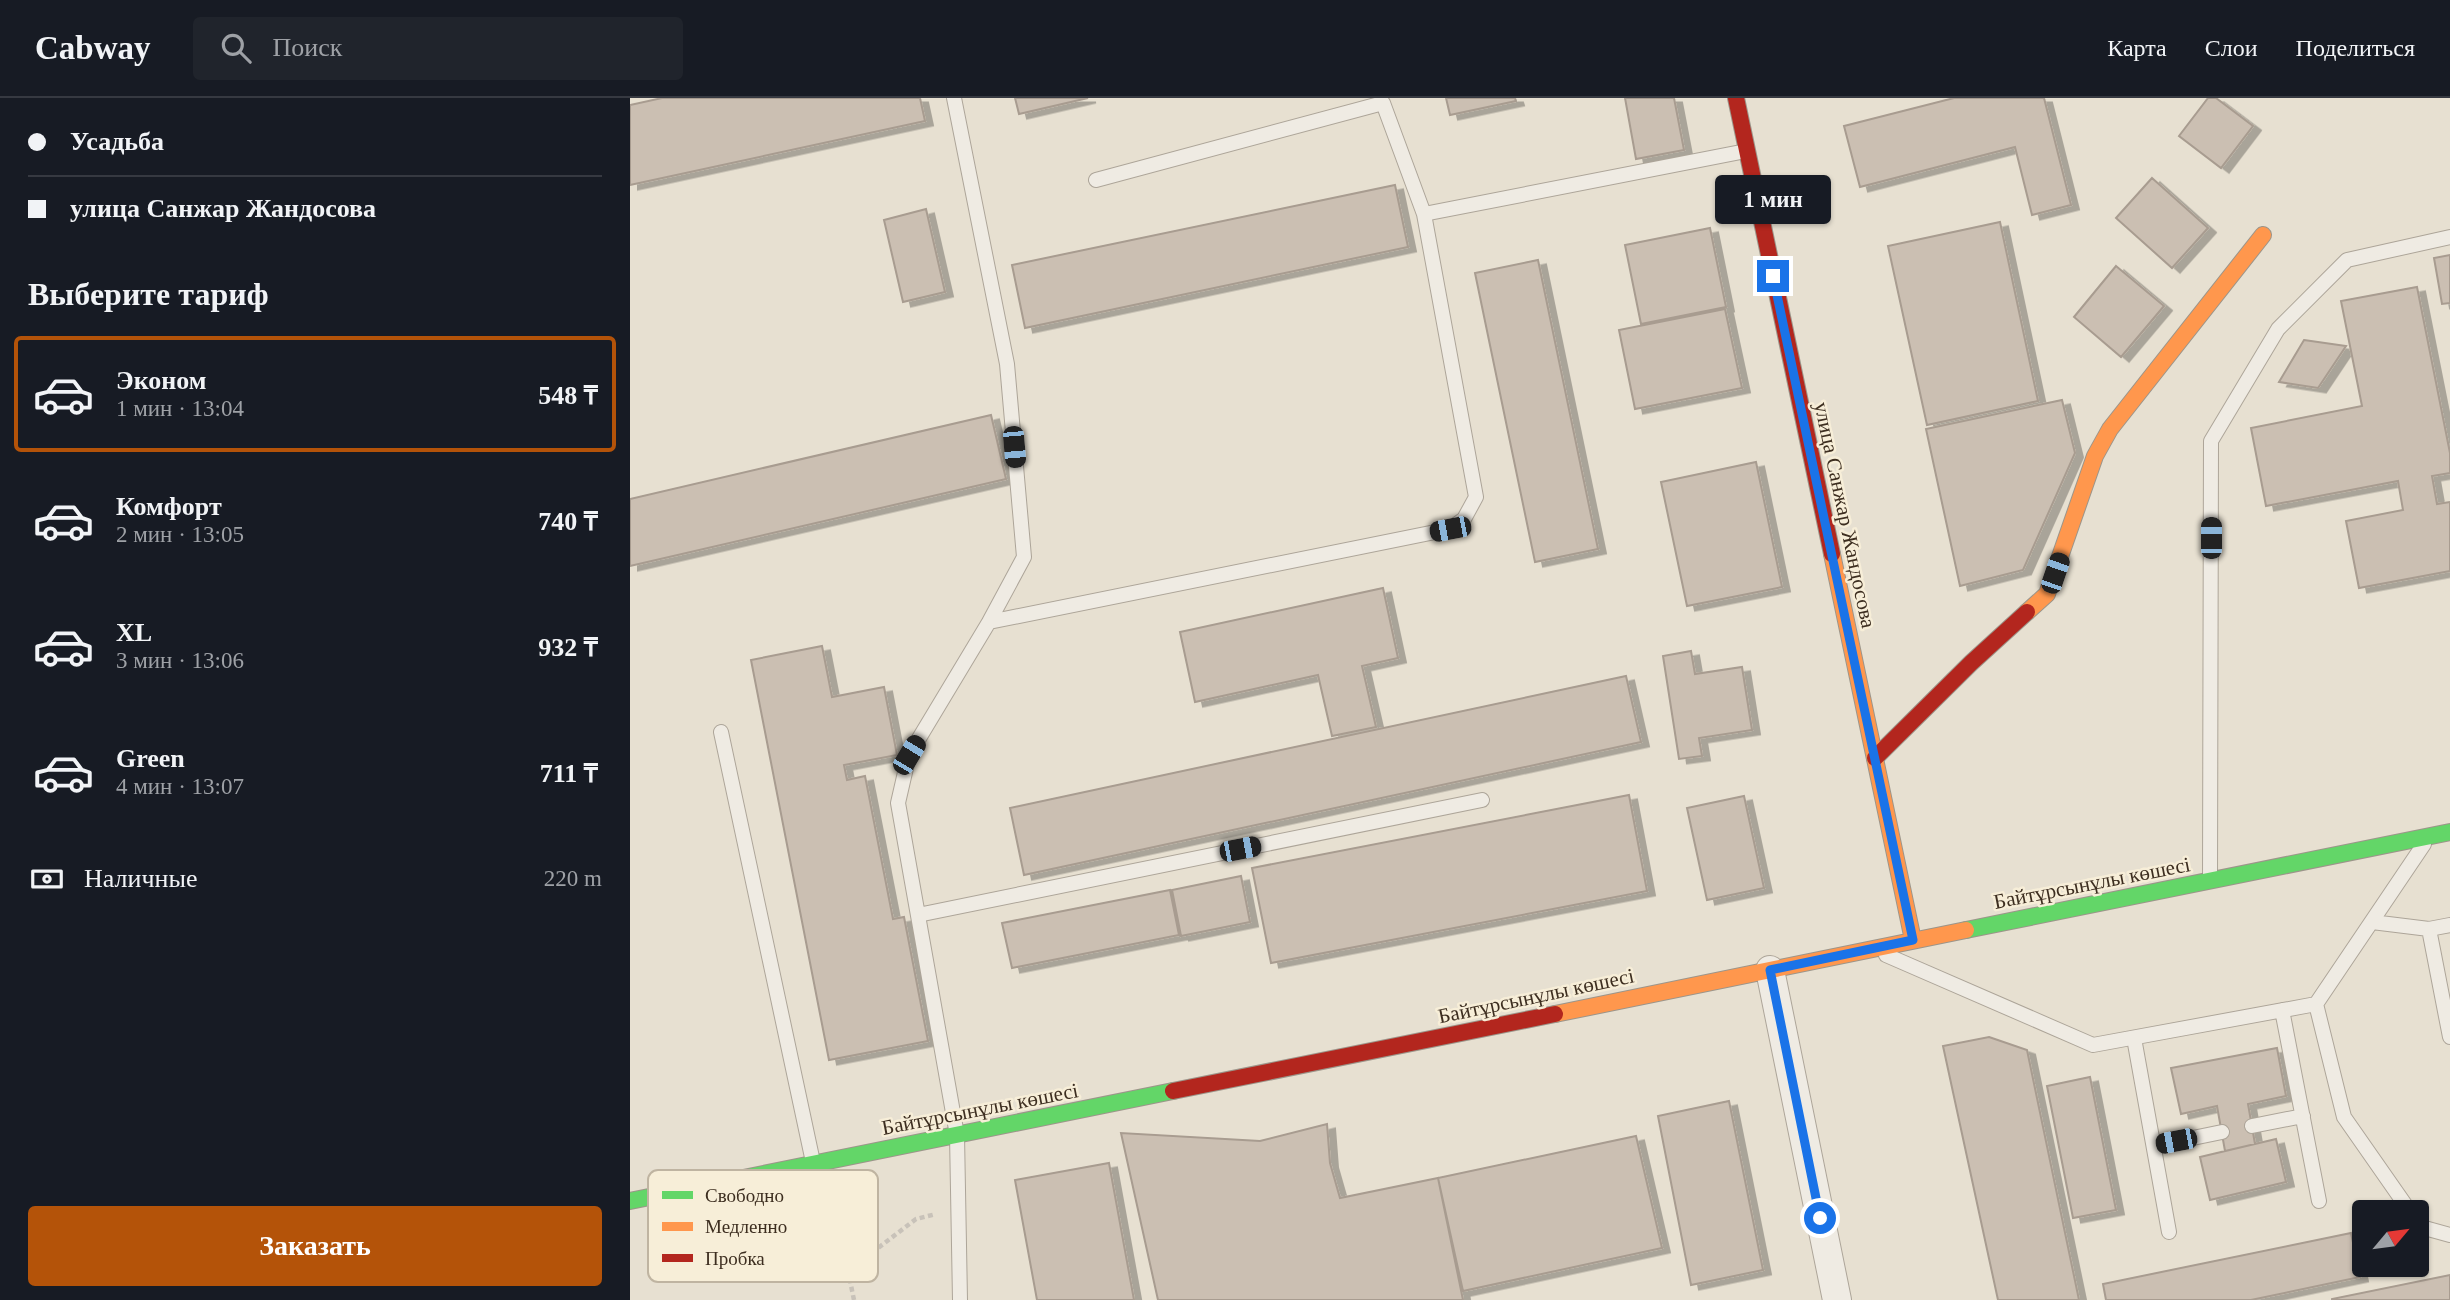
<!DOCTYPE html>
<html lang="ru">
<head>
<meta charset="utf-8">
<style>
  body { margin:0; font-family:"Times New Roman",serif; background:#20242c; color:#f1f3f6; height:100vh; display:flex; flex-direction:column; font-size:26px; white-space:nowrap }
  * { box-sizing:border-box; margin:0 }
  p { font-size:23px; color:#9ea1a6 }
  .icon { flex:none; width:38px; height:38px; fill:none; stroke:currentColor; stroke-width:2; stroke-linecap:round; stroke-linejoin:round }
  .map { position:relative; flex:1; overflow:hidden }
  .panel { display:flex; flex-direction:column; background:#171b24; width:630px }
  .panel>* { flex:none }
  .banner { display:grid; align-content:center; height:154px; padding:0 28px; background:#171b24 }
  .needle { width:46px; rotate:61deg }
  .controls { position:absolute; left:1722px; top:1102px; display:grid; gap:14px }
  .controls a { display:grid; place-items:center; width:77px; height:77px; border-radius:7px; background:#171b24; box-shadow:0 2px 5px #0004; font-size:35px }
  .end { position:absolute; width:32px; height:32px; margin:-16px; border:9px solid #1a73e8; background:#fff; box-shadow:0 0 0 4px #fff }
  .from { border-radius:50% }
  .bubble { position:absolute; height:49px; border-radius:7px; background:#171b24; box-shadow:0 2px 5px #0004; font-size:23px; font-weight:800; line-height:49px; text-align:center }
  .car { position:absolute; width:21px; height:42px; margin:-21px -10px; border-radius:9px; box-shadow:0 0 5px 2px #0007; background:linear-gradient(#222 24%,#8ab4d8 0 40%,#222 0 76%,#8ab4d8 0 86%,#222 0) }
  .banner b { display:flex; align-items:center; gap:24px; height:66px; font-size:26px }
  .banner b+b { border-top:2px solid #363941 }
  .banner i { width:18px; height:18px; background:#f1f3f6 }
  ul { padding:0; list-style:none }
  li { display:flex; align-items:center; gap:21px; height:116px; margin:0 14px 10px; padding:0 14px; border:4px solid transparent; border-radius:7px }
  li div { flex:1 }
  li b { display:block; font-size:26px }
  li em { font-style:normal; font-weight:800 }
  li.current { border-color:#b45309 }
  li>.icon { width:63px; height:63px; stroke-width:1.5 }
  h2 { padding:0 28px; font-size:32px; line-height:84px }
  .pay { display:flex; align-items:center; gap:18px; height:77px; padding:0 28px; font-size:26px }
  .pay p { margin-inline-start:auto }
  .action { display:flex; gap:14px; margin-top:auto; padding:14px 28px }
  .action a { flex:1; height:80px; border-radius:7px; background:#b45309; color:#fff; font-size:28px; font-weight:800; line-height:80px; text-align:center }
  header { display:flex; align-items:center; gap:42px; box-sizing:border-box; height:98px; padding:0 35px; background:#171b24; border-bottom:2px solid #363941 }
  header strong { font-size:33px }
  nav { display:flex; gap:38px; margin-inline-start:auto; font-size:24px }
  .search { width:490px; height:63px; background:#20242c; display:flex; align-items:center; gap:18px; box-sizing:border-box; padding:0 24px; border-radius:7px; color:#9ea1a6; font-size:26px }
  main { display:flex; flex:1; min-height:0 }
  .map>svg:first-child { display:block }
</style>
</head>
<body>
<header>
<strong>Cabway</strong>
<div class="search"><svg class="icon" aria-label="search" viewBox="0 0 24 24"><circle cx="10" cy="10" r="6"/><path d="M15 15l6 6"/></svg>Поиск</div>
<nav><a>Карта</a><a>Слои</a><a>Поделиться</a></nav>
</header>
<main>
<section class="panel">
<div class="banner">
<b><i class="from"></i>Усадьба</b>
<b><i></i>улица Санжар Жандосова</b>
</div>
<h2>Выберите тариф</h2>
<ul>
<li class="current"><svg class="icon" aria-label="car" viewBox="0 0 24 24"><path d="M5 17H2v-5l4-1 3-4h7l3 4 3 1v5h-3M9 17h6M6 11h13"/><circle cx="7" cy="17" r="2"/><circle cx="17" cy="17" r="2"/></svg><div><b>Эконом</b><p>1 мин · 13:04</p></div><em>548 ₸</em></li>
<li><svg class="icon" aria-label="car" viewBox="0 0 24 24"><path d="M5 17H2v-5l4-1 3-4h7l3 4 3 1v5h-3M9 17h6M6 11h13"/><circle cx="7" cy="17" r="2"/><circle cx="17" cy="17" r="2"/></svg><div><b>Комфорт</b><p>2 мин · 13:05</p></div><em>740 ₸</em></li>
<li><svg class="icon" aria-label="car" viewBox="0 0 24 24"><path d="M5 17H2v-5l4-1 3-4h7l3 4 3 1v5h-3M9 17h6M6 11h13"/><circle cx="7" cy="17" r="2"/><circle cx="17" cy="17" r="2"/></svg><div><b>XL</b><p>3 мин · 13:06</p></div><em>932 ₸</em></li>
<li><svg class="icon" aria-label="car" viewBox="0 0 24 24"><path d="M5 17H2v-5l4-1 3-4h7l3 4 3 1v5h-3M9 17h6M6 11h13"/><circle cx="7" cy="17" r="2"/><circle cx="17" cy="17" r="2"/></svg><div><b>Green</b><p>4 мин · 13:07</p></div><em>711 ₸</em></li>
</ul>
<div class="pay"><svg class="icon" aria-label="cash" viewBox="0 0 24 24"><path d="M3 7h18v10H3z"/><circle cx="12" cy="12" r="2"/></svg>Наличные<p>220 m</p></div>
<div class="action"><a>Заказать</a></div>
</section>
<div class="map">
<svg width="1820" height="1202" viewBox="0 0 1820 1202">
  <defs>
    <filter id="shadow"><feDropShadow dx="8" dy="4.5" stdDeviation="0" flood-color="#0004"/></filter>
  </defs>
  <rect width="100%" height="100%" fill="#e7e0d1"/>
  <path fill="#cbbfb2" stroke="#a89c90" stroke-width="2" filter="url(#shadow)" d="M32 0H290L295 23 0 87V7Z
    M385 0H458L389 16Z
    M816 0H885L886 3 820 17Z
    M995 0H1044L1054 52 1006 61Z
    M1324 0H1414L1441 107 1402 117 1385 49 1230 89 1214 28Z
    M1578 0H1586L1623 28 1591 70 1549 38Z
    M1522 80 1578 130 1542 170 1486 120Z
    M765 87 778 149 395 230 382 167Z
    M296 111 315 194 273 204 254 122Z
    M1370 124 1408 303 1297 327 1258 148Z
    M1080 130 1096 209 1011 226 995 147Z
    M1820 157V205L1812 206 1804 160Z
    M908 162 968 451 905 464 845 175Z
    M1486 168 1534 208 1491 259 1444 219Z
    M1787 189 1820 355V375L1802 378 1807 406 1820 404V473L1729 490 1716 423 1773 412 1768 383 1636 408 1621 330 1732 308 1711 203Z
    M1095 211 1112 290 1005 311 989 232Z
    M1674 242 1716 248 1688 290 1649 284Z
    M1432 302 1445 355 1393 472 1330 488 1296 331Z
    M361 317 376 381 0 468V401Z
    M1126 364 1152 489 1057 508 1031 384Z
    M753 490 768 560 732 568 746 629 702 638 688 577 565 604 550 534Z
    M192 548 202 599 254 589 267 657 214 667 217 682 235 678 263 821 274 819 298 943 199 962 121 562Z
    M1061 553 1065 576 1112 569 1122 632 1069 640 1072 658 1049 661 1033 558Z
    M996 578 1011 644 394 777 380 710Z
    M999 697 1017 793 641 865 622 770Z
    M1114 698 1134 790 1077 802 1057 710Z
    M611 778 620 824 551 838 542 792Z
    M540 792 549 837 382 870 372 825Z
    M1359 939 1397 952 1449 1202H1368L1313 948Z
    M1647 950 1656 998 1618 1006 1625 1046 1595 1053 1587 1008 1551 1016 1541 970Z
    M1460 979 1486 1112 1443 1120 1417 988Z
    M1099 1003 1133 1172 1061 1187 1028 1018Z
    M697 1026 700 1065 710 1100 808 1080 833 1202H528L491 1035 630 1043Z
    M1006 1038 1032 1150 833 1193 808 1080Z
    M1646 1041 1656 1084 1580 1102 1570 1059Z
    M479 1065 504 1202H407L385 1082Z
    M1721 1135 1730 1179 1621 1202H1476L1473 1186Z
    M1820 1177V1202H1702V1201Z"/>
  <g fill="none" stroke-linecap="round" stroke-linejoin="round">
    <g stroke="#ada599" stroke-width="16">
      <path id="lane" d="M324 0 377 266 394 459 359 524 279 657 268 705 327 1037 330 1202
        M466 82 753 5 794 116
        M359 524 820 431 834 421 846 399 794 116 1116 53
        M91 634 183 1064
        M1580 781 1581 343 1648 231 1717 162 1820 139
        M288 817 852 702
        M1742 824 1799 831 1820 827
        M1799 831 1820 939
        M1256 857 1463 947 1686 906 1794 746
        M1686 906 1714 1019 1781 1115
        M1652 912 1689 1103
        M1504 940 1539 1134
        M1622 1028 1673 1018
        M1524 1048 1592 1034
        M1787 1124 1791 1129 1820 1137"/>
    </g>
    <g stroke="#ada599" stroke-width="30">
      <path id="street" d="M1140 872 1207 1202"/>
    </g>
    <g stroke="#9c958a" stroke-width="18">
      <path id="fast" d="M1336 832 1820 734
        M0 1103 543 993"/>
    </g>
    <g stroke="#9c958a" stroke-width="18">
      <path id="slow" d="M1202 456 1283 842
        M1397 514 1417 496 1465 358 1480 331 1633 137
        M925 916 1336 832"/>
    </g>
    <g stroke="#9c958a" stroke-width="18">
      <path id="jam" d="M1106 0 1202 456
        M1245 660 1341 565 1397 514
        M543 993 925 916"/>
    </g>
    <path stroke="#c8c2b9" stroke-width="4.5" stroke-dasharray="5 3.5" stroke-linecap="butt" d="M224 1202 218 1173 286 1121 306 1116"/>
    <use href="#lane" stroke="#efebe3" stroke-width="14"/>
    <use href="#street" stroke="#efebe3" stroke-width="28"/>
    <use href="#fast" stroke="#63d668" stroke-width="16"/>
    <use href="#slow" stroke="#ff974d" stroke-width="16"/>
    <use href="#jam" stroke="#b3261e" stroke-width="16"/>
  </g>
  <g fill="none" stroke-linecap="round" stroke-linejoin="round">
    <path stroke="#1a73e8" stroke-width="9" d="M1143 178 1283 842 1140 872 1190 1120"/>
  </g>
  <g text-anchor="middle" stroke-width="5" stroke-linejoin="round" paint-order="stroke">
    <g font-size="21" fill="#3d2e20" stroke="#f7eed8">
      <text transform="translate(1215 417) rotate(78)" y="7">улица Санжар Жандосова</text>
      <text transform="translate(1462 785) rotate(-11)" y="7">Байтұрсынұлы көшесі</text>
      <text transform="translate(906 898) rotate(-12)" y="7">Байтұрсынұлы көшесі</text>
      <text transform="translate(350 1011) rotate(-11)" y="7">Байтұрсынұлы көшесі</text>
    </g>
  </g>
  <rect x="18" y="1072" width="230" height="112" rx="10" fill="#f7eed8" stroke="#bfb4a1" stroke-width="2"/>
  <rect x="32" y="1093" width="31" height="8" fill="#63d668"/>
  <rect x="32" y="1124" width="31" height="9" fill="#ff974d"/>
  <rect x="32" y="1156" width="31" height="8" fill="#b3261e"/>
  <g font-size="19" fill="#3d2e20">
    <text x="75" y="1104">Свободно</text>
    <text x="75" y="1135">Медленно</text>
    <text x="75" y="1167">Пробка</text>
  </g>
</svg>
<div class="controls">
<a><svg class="needle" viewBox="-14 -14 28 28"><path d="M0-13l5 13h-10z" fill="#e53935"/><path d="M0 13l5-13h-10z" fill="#9ea1a6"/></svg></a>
</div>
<i class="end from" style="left:1190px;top:1120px"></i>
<i class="end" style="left:1143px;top:178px"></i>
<div class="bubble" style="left:1085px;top:77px;width:116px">1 мин</div>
<i class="car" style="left:384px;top:349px;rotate:175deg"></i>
<i class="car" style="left:820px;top:431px;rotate:259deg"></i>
<i class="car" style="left:1581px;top:440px;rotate:0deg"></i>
<i class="car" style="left:1425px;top:475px;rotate:19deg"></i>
<i class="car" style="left:279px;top:657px;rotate:31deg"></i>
<i class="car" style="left:610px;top:751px;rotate:79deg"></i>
<i class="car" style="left:1546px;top:1043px;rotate:259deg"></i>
</div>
</main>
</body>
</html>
